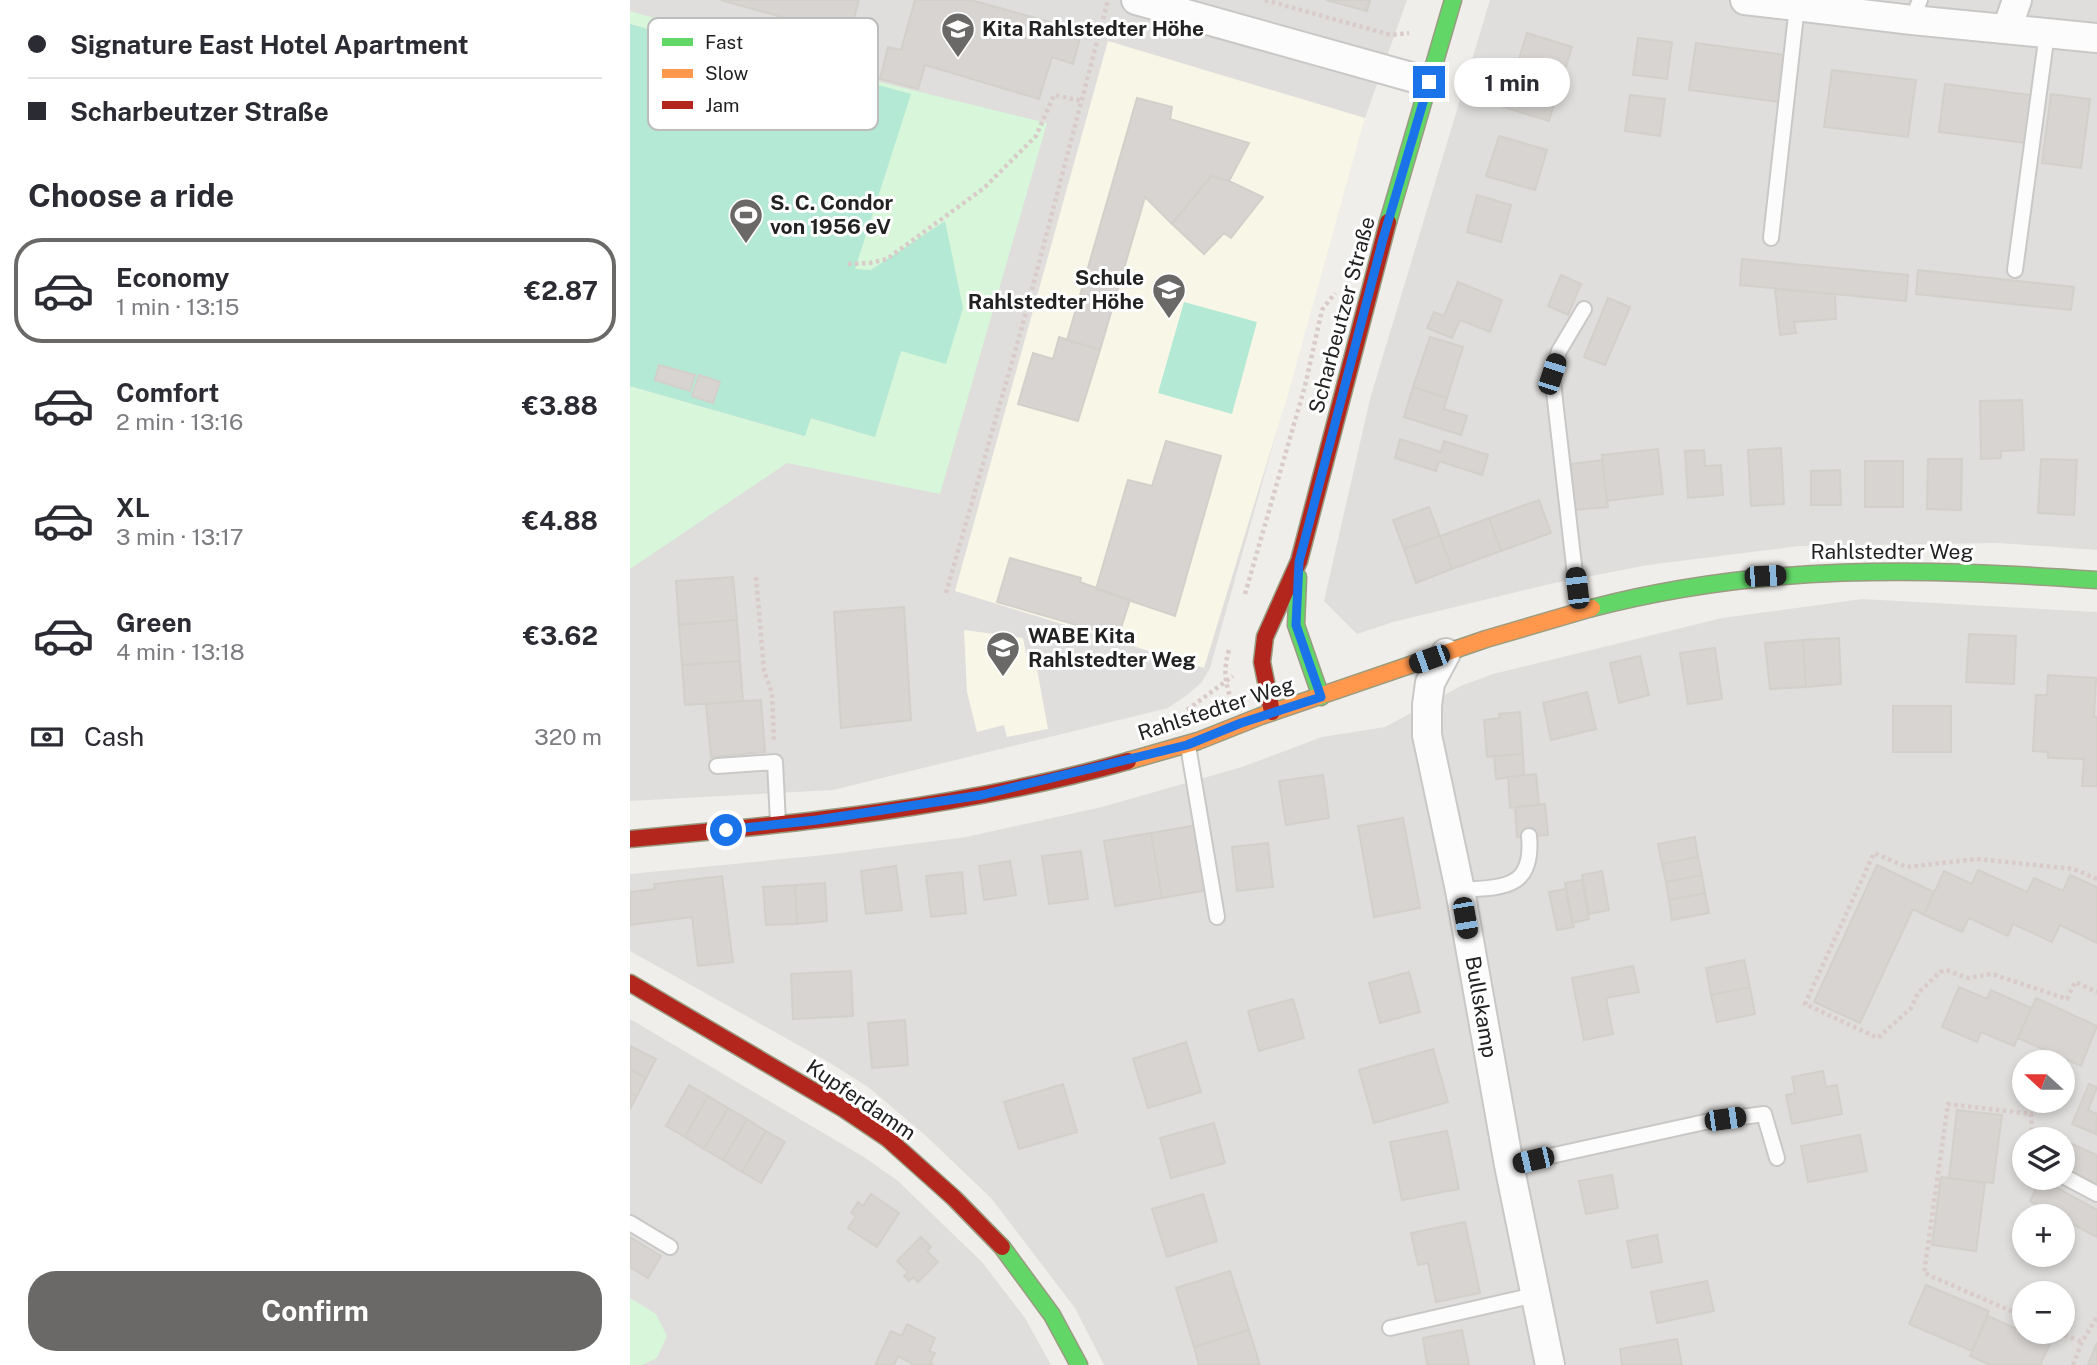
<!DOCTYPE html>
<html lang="en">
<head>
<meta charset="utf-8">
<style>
  body { margin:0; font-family:"Public Sans",sans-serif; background:#f7f7f7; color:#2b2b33; height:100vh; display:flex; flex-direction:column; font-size:26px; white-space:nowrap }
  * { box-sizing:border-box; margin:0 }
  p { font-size:23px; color:#7c7c81 }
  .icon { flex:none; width:38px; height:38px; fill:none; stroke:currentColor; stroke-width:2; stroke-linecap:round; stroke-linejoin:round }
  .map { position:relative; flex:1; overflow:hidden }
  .sheet { display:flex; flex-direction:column; background:#fff; width:630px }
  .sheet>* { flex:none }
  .top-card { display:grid; align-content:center; height:154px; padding:0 28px; background:#fff }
  .needle { width:46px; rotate:291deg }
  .buttons { position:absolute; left:1382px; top:1050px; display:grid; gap:14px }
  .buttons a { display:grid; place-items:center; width:63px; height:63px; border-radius:50%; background:#fff; box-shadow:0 4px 10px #0003; font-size:35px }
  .end { position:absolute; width:32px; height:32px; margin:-16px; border:9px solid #1a73e8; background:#fff; box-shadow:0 0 0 4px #fff }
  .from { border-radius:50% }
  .bubble { position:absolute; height:49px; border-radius:24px; background:#fff; box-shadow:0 4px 10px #0003; font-size:23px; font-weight:700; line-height:49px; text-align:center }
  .car { position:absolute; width:21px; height:42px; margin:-21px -10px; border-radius:9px; box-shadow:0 0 5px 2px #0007; background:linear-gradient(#222 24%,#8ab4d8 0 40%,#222 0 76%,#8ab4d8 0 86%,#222 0) }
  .top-card b { display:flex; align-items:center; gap:24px; height:66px; font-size:26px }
  .top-card b+b { border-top:2px solid #e1e1e2 }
  .top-card i { width:18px; height:18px; background:#2b2b33 }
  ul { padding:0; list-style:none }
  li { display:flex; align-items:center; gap:21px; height:105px; margin:0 14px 10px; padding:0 14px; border:4px solid transparent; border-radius:28px }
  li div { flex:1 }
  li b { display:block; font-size:26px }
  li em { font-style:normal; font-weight:700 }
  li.active { border-color:#6a6968 }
  li>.icon { width:63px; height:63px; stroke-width:1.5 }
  h2 { padding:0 28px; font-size:32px; line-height:84px }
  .pay { display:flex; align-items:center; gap:18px; height:77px; padding:0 28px; font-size:26px }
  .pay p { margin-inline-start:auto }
  .button { display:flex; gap:14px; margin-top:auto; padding:14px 28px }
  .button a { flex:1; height:80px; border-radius:28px; background:#6a6968; color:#fff; font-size:28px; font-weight:700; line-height:80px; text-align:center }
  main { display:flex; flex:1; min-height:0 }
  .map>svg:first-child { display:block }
</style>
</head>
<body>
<main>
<section class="sheet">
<div class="top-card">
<b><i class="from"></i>Signature East Hotel Apartment</b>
<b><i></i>Scharbeutzer Straße</b>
</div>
<h2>Choose a ride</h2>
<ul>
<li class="active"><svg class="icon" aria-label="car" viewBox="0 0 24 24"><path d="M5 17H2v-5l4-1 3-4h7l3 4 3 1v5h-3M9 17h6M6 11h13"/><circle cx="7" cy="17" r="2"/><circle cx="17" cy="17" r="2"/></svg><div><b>Economy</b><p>1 min · 13:15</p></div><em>€2.87</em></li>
<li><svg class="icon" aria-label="car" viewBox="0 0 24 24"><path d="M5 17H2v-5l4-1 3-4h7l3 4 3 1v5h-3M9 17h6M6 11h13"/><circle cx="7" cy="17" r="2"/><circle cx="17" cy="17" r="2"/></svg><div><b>Comfort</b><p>2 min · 13:16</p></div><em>€3.88</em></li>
<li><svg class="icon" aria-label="car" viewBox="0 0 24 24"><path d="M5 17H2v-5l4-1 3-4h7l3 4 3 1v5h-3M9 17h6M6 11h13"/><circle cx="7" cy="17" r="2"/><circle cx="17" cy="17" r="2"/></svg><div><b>XL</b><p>3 min · 13:17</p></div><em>€4.88</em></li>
<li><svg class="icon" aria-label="car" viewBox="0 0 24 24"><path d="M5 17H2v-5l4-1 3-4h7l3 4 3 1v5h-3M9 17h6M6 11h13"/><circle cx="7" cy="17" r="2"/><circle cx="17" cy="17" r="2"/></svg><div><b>Green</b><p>4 min · 13:18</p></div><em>€3.62</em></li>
</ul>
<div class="pay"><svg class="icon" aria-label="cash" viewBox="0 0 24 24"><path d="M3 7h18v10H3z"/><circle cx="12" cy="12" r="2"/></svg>Cash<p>320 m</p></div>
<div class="button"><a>Confirm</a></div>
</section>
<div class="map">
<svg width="1467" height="1365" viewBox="0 0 1467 1365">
  <rect width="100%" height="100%" fill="#f0eeea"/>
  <path fill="#dfdedc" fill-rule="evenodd" d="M0 0H777L735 118 580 668 572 682 557 695 538 708 203 790 0 801Z
    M860 0H1467V550L1369 543 1170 546 1018 565 920 584 763 622 727 634 694 601 740 399Z
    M1232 599 1467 612V1365H474L445 1308 361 1198 295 1135 238 1087 195 1060 0 951V874L194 855 336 837 472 807 612 767 692 737 755 727 833 685 863 674 1092 618ZM1395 1062H1433V1101H1395ZM1395 1139H1433V1178H1395ZM1395 1216H1433V1255H1395ZM1395 1293H1433V1332H1395Z
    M0 1019 234 1157 268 1181 352 1262 395 1318 421 1365H0Z"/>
  <path fill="#f8f7e7" d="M478 41 735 118 658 394 574 668 325 591Z
    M334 630 393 638 398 664H406L418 729 377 737 374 725 347 732 337 692Z"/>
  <path fill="#d8f6d9" d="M0 11 225 76 417 123 310 494 157 463 0 569V386L174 436 180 418 245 437 271 351 315 222 241 270H225L223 79 220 86 0 24Z
    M0 1298 26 1314 37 1336 27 1358 12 1365H0Z"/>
  <path fill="#b4e9d5" d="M0 24 220 86 223 78 281 94 225 269 241 270 315 221 333 308 316 364 271 351 245 437 181 418 175 436 0 386Z
    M554 302 627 322 602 414 528 393Z"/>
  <path fill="#d7d4d1" stroke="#d3d0cb" stroke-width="2" d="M91 0H229L219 36Z
    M285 0H341L452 31 443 64 422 57 409 99 295 65 288 89 250 79 258 47 271 50Z
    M696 0H740L737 11Z
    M897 33 942 47 919 121 874 107Z
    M1008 38 1042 42 1037 79 1003 75Z
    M1066 43 1155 55 1149 102 1059 90Z
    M1202 70 1286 80 1278 137 1194 127Z
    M1315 84 1401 95 1395 143 1309 132Z
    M1421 94 1460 99 1451 168 1412 163Z
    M1000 95 1035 99 1030 136 995 131Z
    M507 98 542 107 540 119 619 143 599 181 581 176 542 224 515 197 470 350 437 340Z
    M869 136 917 150 905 190 856 176Z
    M581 176 599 181 633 197 601 238 594 233 574 254 542 224Z
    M847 195 881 205 871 242 837 232Z
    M1112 259 1278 275 1276 301 1110 285Z
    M1288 270 1444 287 1441 310 1286 294Z
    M931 275 951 284 938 315 918 306Z
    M828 282 872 300 860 332 830 320 822 338 797 328 804 312 814 316Z
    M1145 289 1205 294 1206 319 1164 322 1166 333 1150 335Z
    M978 298 1000 307 975 365 954 357Z
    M429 337 470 350 448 421 388 404 403 353 423 359Z
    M800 337 833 347 817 398 783 387Z
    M29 365 65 375 60 391 25 380Z
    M69 375 90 382 83 403 62 396Z
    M783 387 817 398 814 409 837 416 831 435 774 417Z
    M1392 400 1394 450 1371 451V458L1351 459 1350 401Z
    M770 439 811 452 814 441 858 455 852 475 809 461 806 471 765 458Z
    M536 441 591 456 545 616 466 589 498 480 522 486Z
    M1151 448 1154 504 1121 506 1118 450Z
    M1028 449 1033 494 977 501 972 455Z
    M1074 450 1075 466 1091 465 1093 495 1058 498 1055 451Z
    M1298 459H1332L1331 510 1297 509Z
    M1411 459 1447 460 1444 515 1408 513Z
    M972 460 978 507 945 510 940 464Z
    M1235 461H1273V507H1235Z
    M1210 470 1211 505H1181V471Z
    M909 500 921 533 871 551 859 518Z
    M799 507 810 536 774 549 763 520Z
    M859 518 871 551 822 569 810 536Z
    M810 536 822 569 786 583 774 549Z
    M380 558 451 578 450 582 500 600 488 637 367 602Z
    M103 577 107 620 49 625 46 581Z
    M274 607 281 720 211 728 204 612Z
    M107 620 110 661 52 665 49 625Z
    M1339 634 1386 636 1384 684 1336 682Z
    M1209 638 1211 684 1176 687 1173 640Z
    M1173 640 1176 687 1140 689 1135 643Z
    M1085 648 1092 699 1058 704 1050 653Z
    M1010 656 1019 695 989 703 980 663Z
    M110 661 113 701 55 705 52 665Z
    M1418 675 1466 678 1464 717H1467V786H1452L1454 759 1418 758V752L1403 751 1406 695H1417Z
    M957 692 966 729 921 740 913 703Z
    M131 700 135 752 81 757 76 704Z
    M1263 706H1321V752H1263Z
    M890 712 893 754 857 757 854 720 870 718 869 714Z
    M893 754 894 775 866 779 864 756Z
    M906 774 909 805 880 808 878 777Z
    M693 775 699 818 656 825 649 781Z
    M915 804 918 835 887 837 885 807Z
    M773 818 790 908 744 917 728 826Z
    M568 825 578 890 532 898 521 833Z
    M521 833 532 898 485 906 474 841Z
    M1065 837 1068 857 1032 864 1028 844Z
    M638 843 643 887 607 891 602 847Z
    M451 851 458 899 419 904 412 856Z
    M1068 857 1072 875 1036 882 1032 864Z
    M380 861 386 895 354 900 349 866Z
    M1247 865 1304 892 1294 915 1283 909 1230 1023 1184 1002Z
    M266 866 272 910 236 914 231 871Z
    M1348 870 1397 892 1404 878 1433 891 1440 875 1467 887V943L1430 925 1422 942 1383 924 1378 936 1339 918 1332 932 1294 915 1314 871 1342 884Z
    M972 871 979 910 959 914 952 875Z
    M332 872 336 913 301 917 296 876Z
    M1072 875 1075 893 1039 900 1036 882Z
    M92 876 103 962 68 966 62 917 0 925V892L25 889 24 884Z
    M952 880 959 919 942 923 935 883Z
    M195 883 197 921 167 924 165 885Z
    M165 885 167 924 136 925 133 887Z
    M936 889 944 927 927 930 919 892Z
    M1075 893 1079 913 1042 920 1039 900Z
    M1114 960 1120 987 1081 995 1076 968Z
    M1003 966 1009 992 976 998 983 1034 954 1040 942 978Z
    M221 971 223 1016 163 1019 161 974Z
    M779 972 790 1012 750 1023 739 983Z
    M1120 987 1125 1014 1087 1022 1081 995Z
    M1329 987 1357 999 1361 990 1401 1008 1384 1046 1351 1032 1347 1042 1312 1027Z
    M1406 998 1467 1026 1451 1066 1388 1038Z
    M663 999 674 1038 629 1051 618 1011Z
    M275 1020 278 1065 242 1068 238 1023Z
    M556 1042 571 1092 518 1108 503 1059Z
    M0 1046 26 1059 16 1078 0 1069Z
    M803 1049 818 1102 744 1123 729 1070Z
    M0 1069 16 1078 7 1096 0 1093Z
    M1193 1071 1196 1087 1207 1085 1212 1114 1162 1124 1156 1095 1165 1093 1162 1077Z
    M433 1084 447 1132 389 1149 374 1102Z
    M1459 1084 1467 1087 1458 1110 1467 1114 1466 1134 1442 1124Z
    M59 1085 78 1096 55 1137 36 1126Z
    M0 1093 7 1096 0 1109Z
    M78 1096 98 1108 74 1149 55 1137Z
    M98 1108 117 1119 93 1160 74 1149Z
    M1327 1110 1372 1115 1363 1183 1319 1178Z
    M117 1119 136 1131 112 1172 93 1160Z
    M584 1123 595 1163 541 1178 530 1138Z
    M136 1131 155 1142 131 1183 112 1172Z
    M817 1131 829 1189 772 1200 760 1142Z
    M1230 1135 1237 1171 1178 1182 1171 1146Z
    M1435 1141 1467 1155V1184L1433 1169Z
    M982 1175 988 1208 956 1214 949 1181Z
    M1311 1177 1355 1183 1346 1251 1302 1245Z
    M1411 1179 1467 1210V1237L1433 1219V1216H1429L1400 1201Z
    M241 1194 269 1213 247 1247 218 1228 226 1216 221 1213 228 1202 233 1206Z
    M573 1194 587 1241 537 1257 522 1209Z
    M835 1222 850 1293 806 1302 798 1263 788 1265 781 1233Z
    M1027 1235 1032 1262 1002 1268 997 1241Z
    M0 1237 31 1256 18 1278 0 1267Z
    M291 1237 301 1247 297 1251 308 1262 288 1282 283 1277 279 1281 274 1276 278 1272 267 1261Z
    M600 1271 619 1330 564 1347 546 1288Z
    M1077 1281 1084 1311 1027 1323 1021 1292Z
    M1296 1285 1359 1311 1342 1351 1279 1324Z
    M1358 1316 1420 1344 1410 1365H1360L1340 1356Z
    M277 1324 305 1338 299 1351 305 1353 300 1363 304 1365H284L268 1356 264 1365H245L261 1331 272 1336Z
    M619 1330 630 1365H569L564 1347Z
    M832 1330 839 1365H797L793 1338Z
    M1047 1339 1052 1365H992L990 1349Z
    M1467 1343V1365H1458Z"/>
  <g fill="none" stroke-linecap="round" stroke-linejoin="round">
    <g stroke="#c9c8c6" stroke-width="18">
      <path id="lane" d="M1282 20 1290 0
        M1141 238 1167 6
        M1385 270 1417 33
        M949 609 922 374 929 351 954 309
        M558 746 587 917
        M87 766 145 762 148 823
        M830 890C872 887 904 890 899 836
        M879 1165 1075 1122 1134 1114 1147 1158
        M1433 1176 1467 1194
        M0 1223 40 1247
        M760 1328 905 1295"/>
    </g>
    <g stroke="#c9c8c6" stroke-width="32">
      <path id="street" d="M506 0 799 82
        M1115 0 1282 20 1467 38
        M1377 29 1387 0
        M816 653 800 683 797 705V735L830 890 879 1165 920 1365"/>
    </g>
    <g stroke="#999c80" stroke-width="19">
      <path id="fast" d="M758 222 823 0
        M668 577 666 625 691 697
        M962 608C1135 563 1291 568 1467 580
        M372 1247 422 1315 449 1365"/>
    </g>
    <g stroke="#999c80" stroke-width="19">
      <path id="slow" d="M498 761 568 741 631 716 856 639 962 608"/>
    </g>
    <g stroke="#999c80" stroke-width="19">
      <path id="jam" d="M642 712 632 662 635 637 669 561 758 222
        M0 839C167 824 336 807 498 761
        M0 983 214 1109 257 1138 324 1198 372 1247"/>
    </g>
    <path stroke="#d9cbc9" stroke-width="4.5" stroke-dasharray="3.5 3.5" stroke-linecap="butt" d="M635 0 761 35 779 33
      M218 264 240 263 257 259 354 188 406 136 424 95 452 101
      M126 577 134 671 142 693 144 743
      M316 593 394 320 478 0
      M615 594 675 386 692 310 705 293
      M599 650C594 667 594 679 600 696
      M557 710 603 676
      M1467 879 1444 869 1347 859 1277 867 1244 853 1175 1004 1248 1038 1281 1008 1288 993 1310 972 1316 970 1338 978 1362 974 1437 999 1445 982 1467 992
      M1395 1317 1294 1273 1318 1104 1401 1114 1402 1139
      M1428 1332 1452 1342
      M1443 1365 1452 1342 1467 1317"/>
    <use href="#lane" stroke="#fdfcfc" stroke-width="14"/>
    <use href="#street" stroke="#fdfcfc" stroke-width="28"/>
    <use href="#fast" stroke="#63d668" stroke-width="16"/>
    <use href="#slow" stroke="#ff974d" stroke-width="16"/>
    <use href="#jam" stroke="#b3261e" stroke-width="16"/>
  </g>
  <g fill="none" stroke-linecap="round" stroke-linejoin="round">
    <path stroke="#1a73e8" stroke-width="9" d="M96 830 187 820 352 795 557 745 611 723 691 697 666 625 669 562 753 239 799 82"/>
  </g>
  <defs>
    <g id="school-pin" transform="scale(1.75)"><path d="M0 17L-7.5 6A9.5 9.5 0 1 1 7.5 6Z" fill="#6a6968" stroke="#fff"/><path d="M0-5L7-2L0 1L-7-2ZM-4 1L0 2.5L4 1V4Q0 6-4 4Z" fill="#fff"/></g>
    <g id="stadium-pin" transform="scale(1.75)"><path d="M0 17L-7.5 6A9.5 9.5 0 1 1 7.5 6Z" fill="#6a6968" stroke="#fff"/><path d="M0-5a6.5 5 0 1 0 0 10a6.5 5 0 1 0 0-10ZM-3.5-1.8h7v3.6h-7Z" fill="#fff"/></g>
  </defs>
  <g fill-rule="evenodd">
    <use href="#school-pin" x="328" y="29"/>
    <use href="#stadium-pin" x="116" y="215"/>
    <use href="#school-pin" x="539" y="290"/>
    <use href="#school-pin" x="373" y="648"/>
  </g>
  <g text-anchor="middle" stroke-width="6" stroke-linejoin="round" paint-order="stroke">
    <g font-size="21" font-weight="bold" fill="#222" stroke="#fff" text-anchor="start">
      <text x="352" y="36">Kita Rahlstedter Höhe</text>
      <text x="140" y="210">S. C. Condor<tspan x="140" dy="24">von 1956 eV</tspan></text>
      <text x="514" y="285" text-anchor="end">Schule<tspan x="514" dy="24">Rahlstedter Höhe</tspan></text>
      <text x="398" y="643">WABE Kita<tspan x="398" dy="24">Rahlstedter Weg</tspan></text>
    </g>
    <g font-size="21" fill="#222" stroke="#fff">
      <text transform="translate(712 315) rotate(-75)" y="7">Scharbeutzer Straße</text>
      <text x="1262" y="559">Rahlstedter Weg</text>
      <text transform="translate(586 709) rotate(-18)" y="7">Rahlstedter Weg</text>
      <text transform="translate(851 1007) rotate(80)" y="7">Bullskamp</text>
      <text transform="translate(231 1100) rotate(34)" y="7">Kupferdamm</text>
    </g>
  </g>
  <rect x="18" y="18" width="230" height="112" rx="10" fill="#fff" stroke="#bdbdbd" stroke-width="2"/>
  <rect x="32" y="38" width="31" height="8" fill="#63d668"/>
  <rect x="32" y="69" width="31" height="9" fill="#ff974d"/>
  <rect x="32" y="101" width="31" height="8" fill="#b3261e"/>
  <g font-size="19" fill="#222">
    <text x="75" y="49">Fast</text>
    <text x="75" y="80">Slow</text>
    <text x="75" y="112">Jam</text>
  </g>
</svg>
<div class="buttons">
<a><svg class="needle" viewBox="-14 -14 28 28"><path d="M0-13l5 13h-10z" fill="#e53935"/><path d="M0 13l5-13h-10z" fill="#7c7c81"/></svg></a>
<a><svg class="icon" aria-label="layers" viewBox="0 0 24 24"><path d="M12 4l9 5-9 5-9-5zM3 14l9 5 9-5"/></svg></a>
<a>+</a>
<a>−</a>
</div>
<i class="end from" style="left:96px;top:830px"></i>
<i class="end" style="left:799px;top:82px"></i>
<div class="bubble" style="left:824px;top:58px;width:116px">1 min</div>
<i class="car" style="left:922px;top:374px;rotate:18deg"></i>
<i class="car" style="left:1135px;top:576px;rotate:87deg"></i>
<i class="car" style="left:947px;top:588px;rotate:353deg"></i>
<i class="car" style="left:799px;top:659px;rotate:250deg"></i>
<i class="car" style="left:835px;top:918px;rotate:170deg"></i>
<i class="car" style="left:1095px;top:1119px;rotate:82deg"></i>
<i class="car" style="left:903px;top:1160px;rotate:257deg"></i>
</div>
</main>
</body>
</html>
